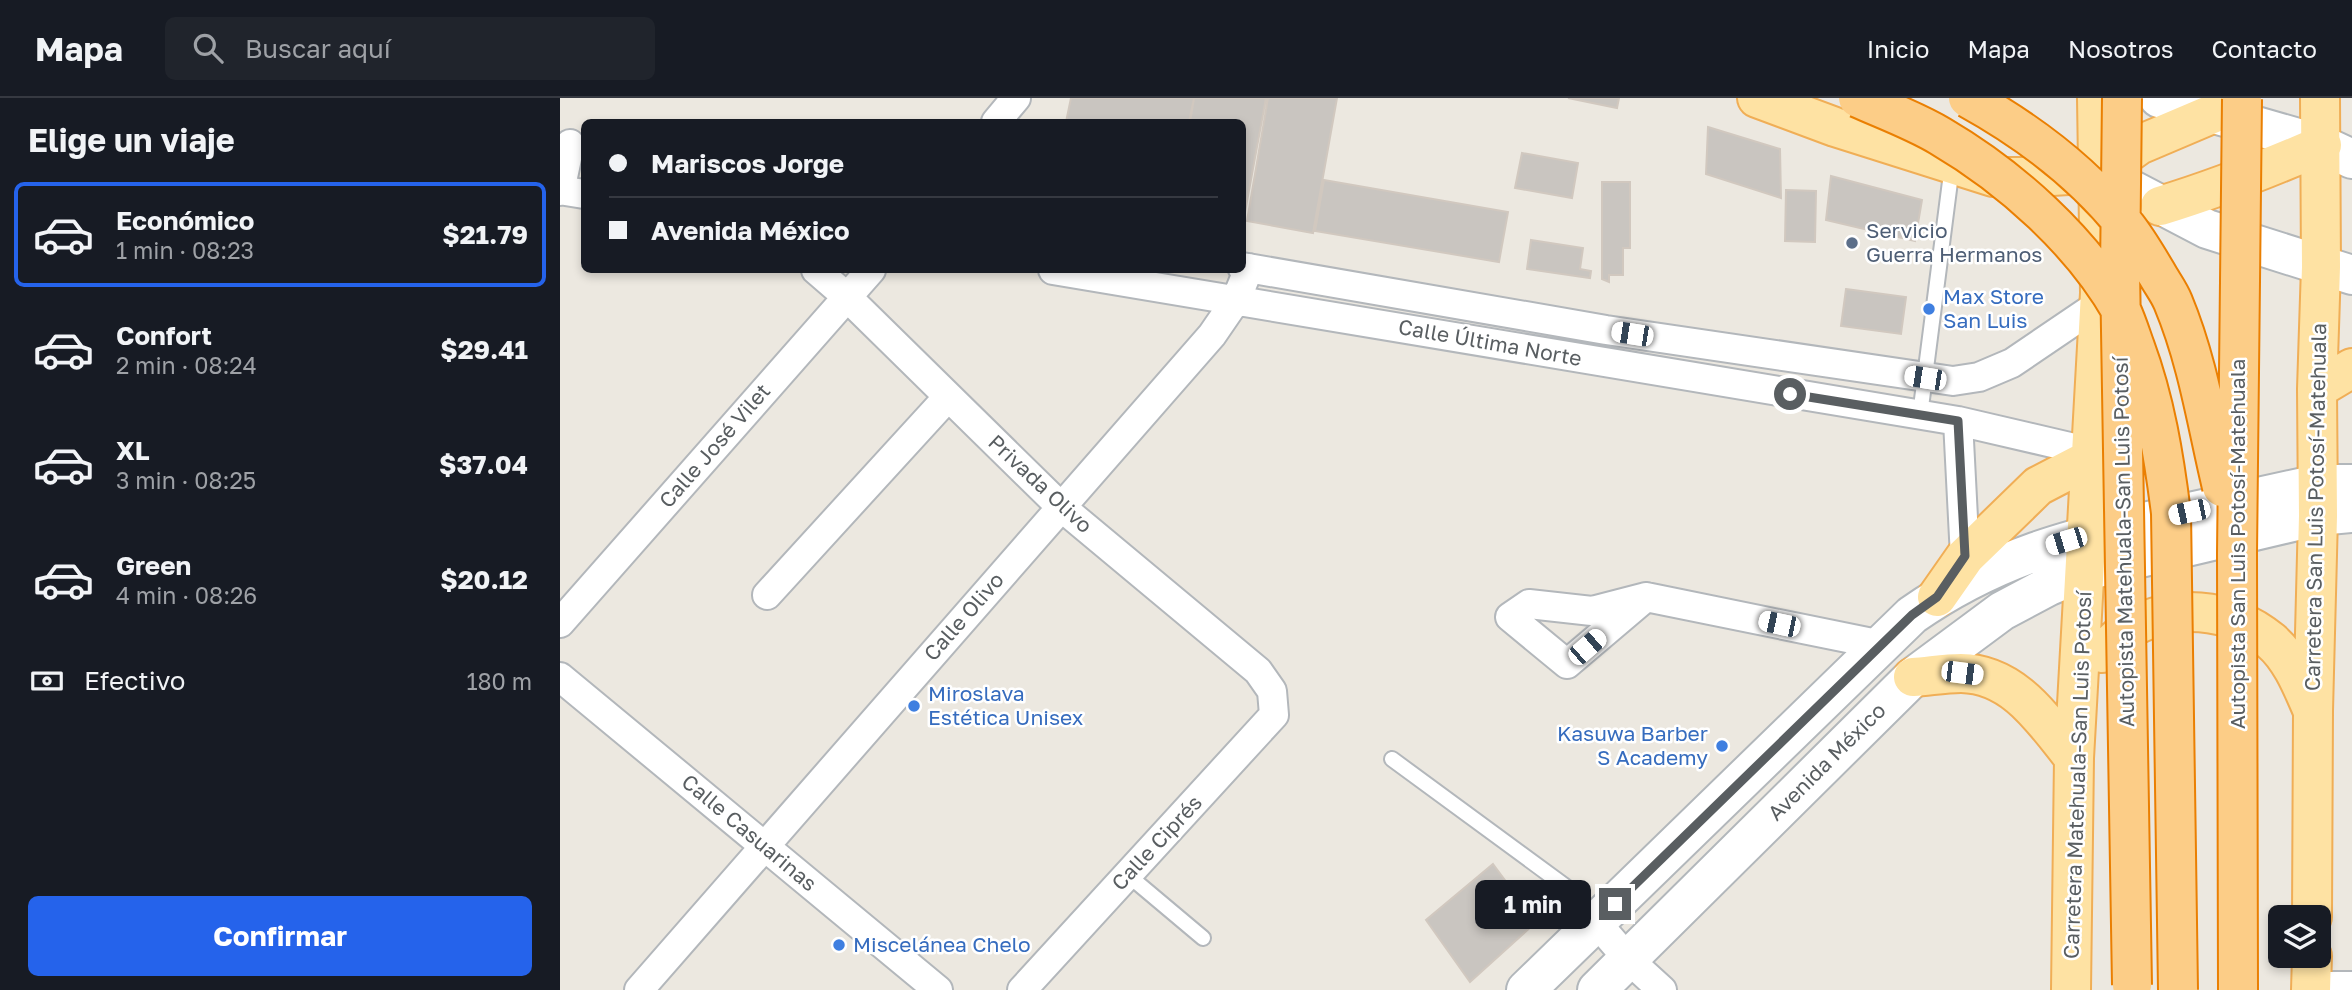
<!DOCTYPE html>
<html lang="es">
<head>
<meta charset="utf-8">
<style>
  body { margin:0; font-family:"Golos Text",sans-serif; background:#20242c; color:#f1f3f6; height:100vh; display:flex; flex-direction:column; font-size:26px; white-space:nowrap }
  * { box-sizing:border-box; margin:0 }
  p { font-size:23px; color:#9ea1a6 }
  .icon { flex:none; width:38px; height:38px; fill:none; stroke:currentColor; stroke-width:2; stroke-linecap:round; stroke-linejoin:round }
  .map { position:relative; flex:1; overflow:hidden }
  .side { display:flex; flex-direction:column; background:#171b24; width:560px }
  .side>* { flex:none }
  .banner { position:absolute; left:21px; top:21px; width:665px; height:154px; border-radius:10px; box-shadow:0 4px 10px #0003; display:grid; align-content:center; height:154px; padding:0 28px; background:#171b24 }
  .controls { position:absolute; left:1708px; top:807px; display:grid; gap:14px }
  .controls a { display:grid; place-items:center; width:63px; height:63px; border-radius:10px; background:#171b24; box-shadow:0 4px 10px #0003; font-size:35px }
  .end { position:absolute; width:32px; height:32px; margin:-16px; border:9px solid #595e61; background:#fff; box-shadow:0 0 0 4px #fff }
  .from { border-radius:50% }
  .bubble { position:absolute; height:49px; border-radius:10px; background:#171b24; box-shadow:0 4px 10px #0003; font-size:23px; font-weight:700; line-height:49px; text-align:center }
  .car { position:absolute; width:21px; height:42px; margin:-21px -10px; border-radius:9px; box-shadow:0 0 5px 2px #0007; background:linear-gradient(#fff 24%,#345 0 40%,#fff 0 76%,#345 0 86%,#fff 0) }
  .banner b { display:flex; align-items:center; gap:24px; height:66px; font-size:26px }
  .banner b+b { border-top:2px solid #363941 }
  .banner i { width:18px; height:18px; background:#f1f3f6 }
  ul { padding:0; list-style:none }
  li { display:flex; align-items:center; gap:21px; height:105px; margin:0 14px 10px; padding:0 14px; border:4px solid transparent; border-radius:10px }
  li div { flex:1 }
  li b { display:block; font-size:26px }
  li em { font-style:normal; font-weight:700 }
  li.active { border-color:#2563eb }
  li>.icon { width:63px; height:63px; stroke-width:1.5 }
  h2 { padding:0 28px; font-size:32px; line-height:84px }
  .pay { display:flex; align-items:center; gap:18px; height:77px; padding:0 28px; font-size:26px }
  .pay p { margin-inline-start:auto }
  .primary-button { display:flex; gap:14px; margin-top:auto; padding:14px 28px }
  .primary-button a { flex:1; height:80px; border-radius:10px; background:#2563eb; color:#fff; font-size:28px; font-weight:700; line-height:80px; text-align:center }
  header { display:flex; align-items:center; gap:42px; box-sizing:border-box; height:98px; padding:0 35px; background:#171b24; border-bottom:2px solid #363941 }
  header strong { font-size:33px }
  nav { display:flex; gap:38px; margin-inline-start:auto; font-size:24px }
  .search { width:490px; height:63px; background:#20242c; display:flex; align-items:center; gap:18px; box-sizing:border-box; padding:0 24px; border-radius:10px; color:#9ea1a6; font-size:26px }
  main { display:flex; flex:1; min-height:0 }
  .map>svg:first-child { display:block }
</style>
</head>
<body>
<header>
<strong>Mapa</strong>
<div class="search"><svg class="icon" aria-label="search" viewBox="0 0 24 24"><circle cx="10" cy="10" r="6"/><path d="M15 15l6 6"/></svg>Buscar aquí</div>
<nav><a>Inicio</a><a>Mapa</a><a>Nosotros</a><a>Contacto</a></nav>
</header>
<main>
<section class="side">
<h2>Elige un viaje</h2>
<ul>
<li class="active"><svg class="icon" aria-label="car" viewBox="0 0 24 24"><path d="M5 17H2v-5l4-1 3-4h7l3 4 3 1v5h-3M9 17h6M6 11h13"/><circle cx="7" cy="17" r="2"/><circle cx="17" cy="17" r="2"/></svg><div><b>Económico</b><p>1 min · 08:23</p></div><em>$21.79</em></li>
<li><svg class="icon" aria-label="car" viewBox="0 0 24 24"><path d="M5 17H2v-5l4-1 3-4h7l3 4 3 1v5h-3M9 17h6M6 11h13"/><circle cx="7" cy="17" r="2"/><circle cx="17" cy="17" r="2"/></svg><div><b>Confort</b><p>2 min · 08:24</p></div><em>$29.41</em></li>
<li><svg class="icon" aria-label="car" viewBox="0 0 24 24"><path d="M5 17H2v-5l4-1 3-4h7l3 4 3 1v5h-3M9 17h6M6 11h13"/><circle cx="7" cy="17" r="2"/><circle cx="17" cy="17" r="2"/></svg><div><b>XL</b><p>3 min · 08:25</p></div><em>$37.04</em></li>
<li><svg class="icon" aria-label="car" viewBox="0 0 24 24"><path d="M5 17H2v-5l4-1 3-4h7l3 4 3 1v5h-3M9 17h6M6 11h13"/><circle cx="7" cy="17" r="2"/><circle cx="17" cy="17" r="2"/></svg><div><b>Green</b><p>4 min · 08:26</p></div><em>$20.12</em></li>
</ul>
<div class="pay"><svg class="icon" aria-label="cash" viewBox="0 0 24 24"><path d="M3 7h18v10H3z"/><circle cx="12" cy="12" r="2"/></svg>Efectivo<p>180 m</p></div>
<div class="primary-button"><a>Confirmar</a></div>
</section>
<div class="map">
<svg width="1792" height="892" viewBox="0 0 1792 892">
  <rect width="100%" height="100%" fill="#ece8e0"/>
  <path fill="#c9c5c0" stroke="#d1c8bf" stroke-width="2" d="M511 0H634L629 24H506Z
    M634 0H706L683 125 682 24H630Z
    M708 0H777L753 135 687 123Z
    M1008 0H1059L1057 10Z
    M1148 29 1220 51 1221 100 1146 76Z
    M962 55 1018 65 1012 100 955 90Z
    M1271 78 1362 102 1355 143 1266 122Z
    M764 82 948 114 939 164 755 133Z
    M1042 84H1070V150H1063V177H1049V184L1042 181Z
    M1226 92 1256 93 1255 144 1225 143Z
    M971 142 1023 150 1020 171 1031 173 1030 180 967 171Z
    M1286 191 1346 199 1341 236 1281 228Z
    M933 766 953 793 960 790 964 797 977 791 992 810 910 884 866 822Z"/>
  <g fill="none" stroke-linecap="round" stroke-linejoin="round">
    <g stroke="#b3b7bb" stroke-width="18">
      <path id="lane" d="M1360 317 1392 68
        M832 661 1009 791 1035 823
        M568 777 643 840"/>
    </g>
    <g stroke="#b3b7bb" stroke-width="32">
      <path id="street" d="M436 24 456 0
        M0 92 24 96
        M0 93 10 46
        M682 169 1046 232 1393 283 1419 279 1452 265 1539 206
        M256 172 286 198 500 408 698 573 712 593 714 617 462 892
        M493 172 1398 323 1531 354
        M1398 323 1405 459
        M207 497 388 299
        M1086 499 1007 566 950 519 969 506 1032 513 1086 499 1322 547
        M0 525 311 172
        M0 579 378 892
        M1036 824 1068 861 1102 892
        M1751 888H1792
        M79 892 652 237 676 202 689 170"/>
    </g>
    <g stroke="#b2b7bb" stroke-width="42">
      <path id="secondary" d="M1599 0 1762 47 1792 61
        M1540 75 1647 131 1792 177
        M966 892 1352 517C1435 459 1513 439 1611 418 1660 407 1709 397 1758 386H1792
        M1037 892 1353 579 1442 513 1489 488 1525 473 1758 418 1792 415"/>
    </g>
    <g stroke="#f0ae56" stroke-width="42">
      <path id="primary" d="M1197 0 1275 29 1433 79H1476L1540 75 1579 47 1652 16
        M1600 108C1656 91 1709 70 1762 47
        M1757 291 1792 270
        M1377 499 1405 459 1478 388 1530 361
        M1542 555C1550 548 1557 539 1566 533 1611 504 1670 509 1711 543 1731 560 1742 588 1752 611
        M1353 579C1369 578 1385 575 1401 575 1455 576 1484 623 1514 660
        M1752 819 1753 613 1758 418 1757 291 1761 169 1760 0
        M1511 892 1514 660 1540 195 1537 0
        M1751 892 1752 858"/>
    </g>
    <use href="#lane" stroke="#fff" stroke-width="14"/>
    <use href="#street" stroke="#fff" stroke-width="28"/>
    <use href="#secondary" stroke="#fff" stroke-width="38"/>
    <use href="#primary" stroke="#fee2a3" stroke-width="38"/>
    <g stroke="#ea7f02" stroke-width="42" stroke-linecap="butt">
      <path id="highway-bridge" d="M1298 0C1325 12 1355 23 1380 38 1450 79 1522 143 1562 214 1567 225 1571 238 1575 249 1595 303 1604 359 1611 415L1618 892
        M1408 0C1466 32 1523 75 1565 127 1577 142 1587 159 1597 176 1602 185 1609 194 1613 204 1638 264 1647 326 1662 389
        M1562 0 1560 173 1572 887
        M1678 892 1677 456 1682 1"/>
    </g>
    <use href="#highway-bridge" stroke="#fccd87" stroke-width="38"/>
  </g>
  <g fill="none" stroke-linecap="round" stroke-linejoin="round">
    <path stroke="#595e61" stroke-width="9" d="M1055 806 1352 517 1377 499 1405 458 1398 323 1230 296"/>
  </g>
  <circle fill="#5c6f8a" stroke="#fff" stroke-width="2.5" cx="1292" cy="145" r="7"/>
  <g fill="#3f7fe0" stroke="#fff" stroke-width="2.5">
    <circle cx="1369" cy="211" r="7"/>
    <circle cx="354" cy="608" r="7"/>
    <circle cx="1162" cy="648" r="7"/>
    <circle cx="279" cy="847" r="7"/>
  </g>
  <g text-anchor="middle" stroke-width="5" stroke-linejoin="round" paint-order="stroke">
    <g font-size="21" fill="#4e5e75" stroke="#fff" text-anchor="start">
      <text x="1306" y="140">Servicio<tspan x="1306" dy="24">Guerra Hermanos</tspan></text>
    </g>
    <g font-size="21" fill="#366cbe" stroke="#fff" text-anchor="start">
      <text x="1383" y="206">Max Store<tspan x="1383" dy="24">San Luis</tspan></text>
      <text x="368" y="603">Miroslava<tspan x="368" dy="24">Estética Unisex</tspan></text>
      <text x="1148" y="643" text-anchor="end">Kasuwa Barber<tspan x="1148" dy="24">S Academy</tspan></text>
      <text x="293" y="854">Miscelánea Chelo</text>
    </g>
    <g font-size="21" fill="#595e61" stroke="#fff">
      <text transform="translate(930 245) rotate(10)" y="7">Calle Última Norte</text>
      <text transform="translate(155 348) rotate(-49)" y="7">Calle José Vilet</text>
      <text transform="translate(480 386) rotate(43)" y="7">Privada Olivo</text>
      <text transform="translate(1756 409) rotate(-89)" y="7">Carretera San Luis Potosí-Matehuala</text>
      <text transform="translate(1564 444) rotate(-91)" y="7">Autopista Matehuala-San Luis Potosí</text>
      <text transform="translate(1678 446) rotate(-90)" y="7">Autopista San Luis Potosí-Matehuala</text>
      <text transform="translate(404 519) rotate(-49)" y="7">Calle Olivo</text>
      <text transform="translate(1267 664) rotate(-45)" y="7">Avenida México</text>
      <text transform="translate(1518 677) rotate(-88)" y="7">Carretera Matehuala-San Luis Potosí</text>
      <text transform="translate(189 735) rotate(40)" y="7">Calle Casuarinas</text>
      <text transform="translate(597 745) rotate(-47)" y="7">Calle Ciprés</text>
    </g>
  </g>
</svg>
<div class="controls">
<a><svg class="icon" aria-label="layers" viewBox="0 0 24 24"><path d="M12 4l9 5-9 5-9-5zM3 14l9 5 9-5"/></svg></a>
</div>
<i class="end from" style="left:1230px;top:296px"></i>
<i class="end" style="left:1055px;top:806px"></i>
<div class="bubble" style="left:915px;top:782px;width:116px">1 min</div>
<i class="car" style="left:1072px;top:236px;rotate:279deg"></i>
<i class="car" style="left:1365px;top:280px;rotate:279deg"></i>
<i class="car" style="left:1629px;top:414px;rotate:258deg"></i>
<i class="car" style="left:1506px;top:443px;rotate:253deg"></i>
<i class="car" style="left:1219px;top:526px;rotate:282deg"></i>
<i class="car" style="left:1027px;top:549px;rotate:49deg"></i>
<i class="car" style="left:1402px;top:575px;rotate:97deg"></i>
<div class="banner">
<b><i class="from"></i>Mariscos Jorge</b>
<b><i></i>Avenida México</b>
</div>
</div>
</main>
</body>
</html>
